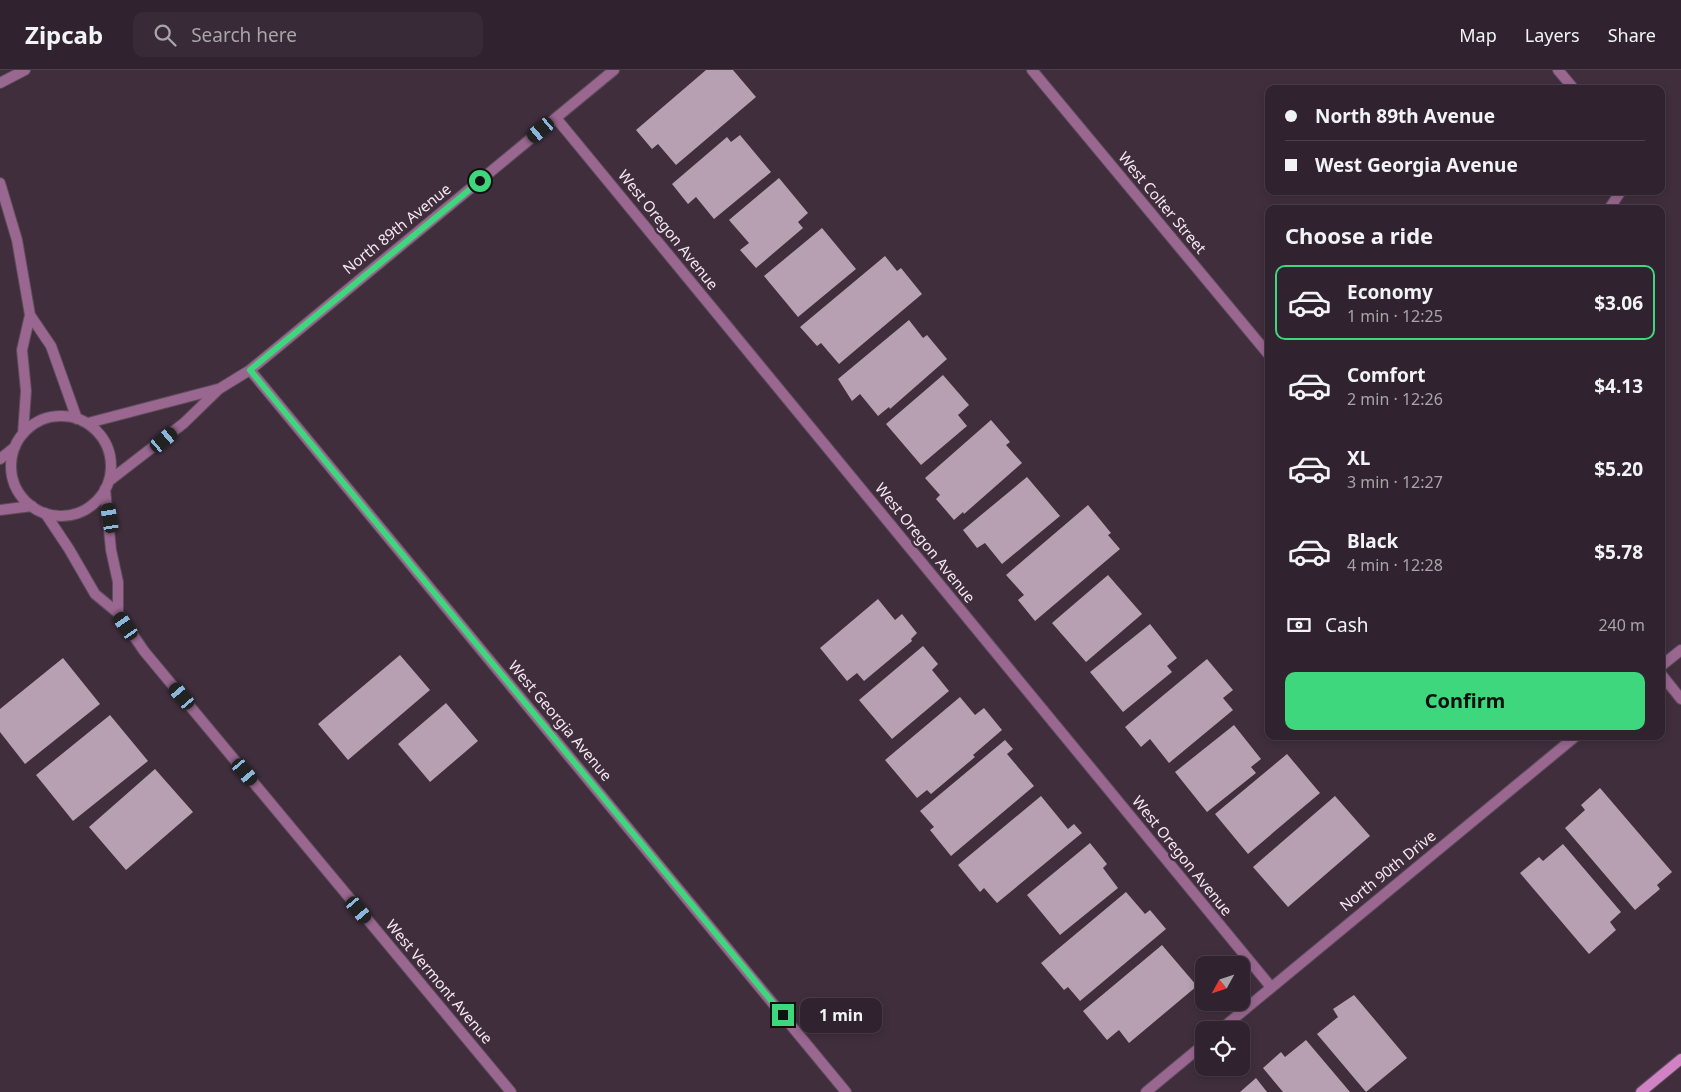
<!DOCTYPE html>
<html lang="en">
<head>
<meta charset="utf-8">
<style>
  body { margin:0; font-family:"Noto Sans",sans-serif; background:#382a36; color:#f1f3f6; height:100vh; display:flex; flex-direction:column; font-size:19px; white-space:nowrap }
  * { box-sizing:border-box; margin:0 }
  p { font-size:16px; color:#a8a4aa }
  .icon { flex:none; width:28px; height:28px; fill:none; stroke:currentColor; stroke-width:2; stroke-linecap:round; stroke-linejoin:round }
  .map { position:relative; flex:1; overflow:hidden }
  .sheet { position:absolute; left:1265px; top:135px; width:400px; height:535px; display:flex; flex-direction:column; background:#30222e; border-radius:10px; box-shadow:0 2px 8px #0003,0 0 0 1px #4b3f4a }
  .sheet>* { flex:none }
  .guide { position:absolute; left:1265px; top:15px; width:400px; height:110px; border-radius:10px; box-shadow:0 2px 8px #0003,0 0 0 1px #4b3f4a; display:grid; align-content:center; height:110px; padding:0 20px; background:#30222e }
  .needle { width:32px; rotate:230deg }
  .tools { position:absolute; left:1195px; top:886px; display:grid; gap:10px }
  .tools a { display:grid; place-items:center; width:55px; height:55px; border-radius:10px; background:#30222e; box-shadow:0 2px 8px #0003,0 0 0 1px #4b3f4a; font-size:25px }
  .end { position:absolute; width:22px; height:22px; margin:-11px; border:6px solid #3fd77d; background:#111; box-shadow:0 0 0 2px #111 }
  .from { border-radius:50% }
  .bubble { position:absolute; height:35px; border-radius:10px; background:#30222e; box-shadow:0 2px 8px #0003,0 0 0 1px #4b3f4a; font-size:16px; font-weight:700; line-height:35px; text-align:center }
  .car { position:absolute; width:15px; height:30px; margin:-15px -8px; border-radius:6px; box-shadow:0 0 4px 1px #0007; background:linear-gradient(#222 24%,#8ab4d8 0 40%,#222 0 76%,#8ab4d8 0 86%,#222 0) }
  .guide b { display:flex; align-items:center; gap:18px; height:48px; font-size:19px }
  .guide b+b { border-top:1px solid #4b3f4a }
  .guide i { width:12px; height:12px; background:#f1f3f6 }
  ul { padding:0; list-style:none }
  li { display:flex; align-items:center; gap:15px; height:75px; margin:0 10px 8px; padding:0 10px; border:2px solid transparent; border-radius:10px }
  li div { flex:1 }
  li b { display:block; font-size:19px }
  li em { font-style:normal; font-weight:700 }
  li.active { border-color:#3fd77d }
  li>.icon { width:45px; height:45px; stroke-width:1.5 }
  h2 { padding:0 20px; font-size:22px; line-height:60px }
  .pay { display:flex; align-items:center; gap:12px; height:55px; padding:0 20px; font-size:19px }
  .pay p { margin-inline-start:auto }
  .action { display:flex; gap:10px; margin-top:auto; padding:10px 20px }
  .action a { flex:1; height:58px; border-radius:10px; background:#3fd77d; color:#111; font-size:20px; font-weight:700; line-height:58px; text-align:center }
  header { display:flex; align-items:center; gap:30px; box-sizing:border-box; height:70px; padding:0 25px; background:#30222e; border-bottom:1px solid #4b3f4a }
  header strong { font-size:24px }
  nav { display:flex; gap:28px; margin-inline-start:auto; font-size:18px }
  .search { width:350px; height:45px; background:#382a36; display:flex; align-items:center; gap:12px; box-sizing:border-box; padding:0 18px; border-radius:10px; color:#a8a4aa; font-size:19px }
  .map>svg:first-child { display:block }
</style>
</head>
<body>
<header>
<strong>Zipcab</strong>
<div class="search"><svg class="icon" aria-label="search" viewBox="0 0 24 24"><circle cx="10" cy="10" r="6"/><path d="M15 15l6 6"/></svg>Search here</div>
<nav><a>Map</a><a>Layers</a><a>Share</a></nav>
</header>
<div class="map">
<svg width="1681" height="1022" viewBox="0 0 1681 1022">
  <rect width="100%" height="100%" fill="#402e3d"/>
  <path fill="#b7a0b2" d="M706 0H733L756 27 676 95 658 74 652 79 636 60Z
    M740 65 771 102 714 149 696 127 688 134 672 114 727 67 731 72Z
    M779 108 808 143 798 152 803 158 756 198 740 180 749 173 729 150Z
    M822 158 856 199 798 247 764 206Z
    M885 186 897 201 901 198 922 224 839 294 821 273 817 276 800 257Z
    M909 250 923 268 927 265 947 289 890 339 889 337 878 346 860 324 852 331 838 309Z
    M943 305 969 335 958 345 967 356 921 395 886 354Z
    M991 350 1010 372 1006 375 1022 393 964 444 963 442 954 450 936 429 940 425 925 408Z
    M1027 407 1060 446 1002 494 985 473 977 478 963 460Z
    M1088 435 1111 463 1108 465 1120 479 1035 551 1018 530 1024 525 1006 505Z
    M1108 505 1142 544 1086 592 1052 553Z
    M878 529 895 550 902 544 917 563 911 569 912 571 864 611 857 603 847 611 820 578Z
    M1150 554 1177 588 1167 596 1172 602 1123 642 1090 602Z
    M923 576 938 594 932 600 949 621 892 669 859 630Z
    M400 585 430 620 348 690 318 654Z
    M63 588 100 634 25 694 0 662V639Z
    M1207 589 1233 620 1223 628 1233 640 1169 693 1150 669 1141 677 1125 657Z
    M960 627 975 645 984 638 1002 660 973 685 975 687 931 724 927 720 917 728 885 690Z
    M446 633 478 671 430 712 398 674Z
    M110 645 148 691 73 751 36 705Z
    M1234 655 1261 689 1251 697 1256 703 1207 742 1175 702Z
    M1005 670 1013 679 1007 684 1034 716 951 786 930 760 934 757 920 741Z
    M1287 684 1320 723 1248 784 1215 744Z
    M155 699 193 742 126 800 89 757Z
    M1600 718 1672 802 1657 815 1660 819 1635 840 1565 758 1585 740 1581 735Z
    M1041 726 1068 759 1074 754 1082 763 997 833 984 818 980 822 958 795Z
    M1335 726 1370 766 1288 837 1253 797Z
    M1090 773 1107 794 1103 798 1118 818 1060 865 1027 825Z
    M1563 774 1621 842 1610 852 1616 860 1589 884 1520 803 1539 787 1543 791Z
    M1126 822 1145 844 1150 840 1166 859 1080 931 1068 917 1064 920 1041 893Z
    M1162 875 1197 916 1129 973 1119 960 1107 970 1083 941Z
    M1354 925 1407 988 1366 1022 1317 964 1338 947 1333 939Z
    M1306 970 1350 1022H1283L1263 998 1281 982 1285 987Z
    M1256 1008 1267 1022H1240Z"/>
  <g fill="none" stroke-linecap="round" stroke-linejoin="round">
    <g stroke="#5d4c5a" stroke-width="12">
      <path id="minor" d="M1032 0 1269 285
        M1558 0 1574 19
        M0 13 25 0
        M556 48 1271 917
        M0 113 17 170 30 245 22 280 26 321 23 364
        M1609 139 1621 121
        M30 245 51 276 77 349
        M250 300 846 1022
        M11 396a50 50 0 1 1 100 0a50 50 0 1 1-100 0Z
        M88 353 218 319
        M0 389 15 377
        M109 411 184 353 219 319 250 300 614 0
        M105 419 111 480 118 512V543
        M0 440 32 436
        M45 443 69 479 95 524 118 543 144 581 511 1022
        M1661 596 1681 580
        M1661 604 1681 629
        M1220 960 1576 666
        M1146 1022 1204 974"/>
    </g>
    <g stroke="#5d4c5a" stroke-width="12">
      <path id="secondary" d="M1641 1022 1681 989"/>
    </g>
    <use href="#minor" stroke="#996790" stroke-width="10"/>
    <use href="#secondary" stroke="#d082c4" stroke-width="10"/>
  </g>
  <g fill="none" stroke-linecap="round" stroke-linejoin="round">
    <path stroke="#3fd77d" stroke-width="6" d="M480 111 250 300 783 945"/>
  </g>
  <g text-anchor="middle" stroke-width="5" stroke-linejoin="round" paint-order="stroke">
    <g font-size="15" fill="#f4e8f2" stroke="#402e3d">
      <text transform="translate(1162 133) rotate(50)" y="5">West Colter Street</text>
      <text transform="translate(397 159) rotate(-39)" y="5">North 89th Avenue</text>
      <text transform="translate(668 160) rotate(51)" y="5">West Oregon Avenue</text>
      <text transform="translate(925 473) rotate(51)" y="5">West Oregon Avenue</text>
      <text transform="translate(560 651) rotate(50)" y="5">West Georgia Avenue</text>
      <text transform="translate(1182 786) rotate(51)" y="5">West Oregon Avenue</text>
      <text transform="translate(1388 801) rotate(-39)" y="5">North 90th Drive</text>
      <text transform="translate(439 912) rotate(50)" y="5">West Vermont Avenue</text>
    </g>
  </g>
</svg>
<div class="tools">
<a><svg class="needle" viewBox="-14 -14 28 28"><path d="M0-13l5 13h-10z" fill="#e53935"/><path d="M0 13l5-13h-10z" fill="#a8a4aa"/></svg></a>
<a><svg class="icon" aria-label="locate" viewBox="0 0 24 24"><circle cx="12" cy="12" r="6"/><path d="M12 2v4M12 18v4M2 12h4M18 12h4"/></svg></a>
</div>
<i class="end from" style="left:480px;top:111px"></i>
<i class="end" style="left:783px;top:945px"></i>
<div class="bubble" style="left:800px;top:928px;width:82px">1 min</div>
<i class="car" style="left:541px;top:60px;rotate:230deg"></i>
<i class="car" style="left:164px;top:370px;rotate:50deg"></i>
<i class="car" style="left:110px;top:448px;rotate:351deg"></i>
<i class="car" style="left:126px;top:556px;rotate:325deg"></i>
<i class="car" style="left:182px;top:626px;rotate:320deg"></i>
<i class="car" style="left:245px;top:702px;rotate:140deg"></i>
<i class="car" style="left:359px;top:840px;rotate:140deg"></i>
<div class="guide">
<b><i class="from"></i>North 89th Avenue</b>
<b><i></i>West Georgia Avenue</b>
</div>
<section class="sheet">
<h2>Choose a ride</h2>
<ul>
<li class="active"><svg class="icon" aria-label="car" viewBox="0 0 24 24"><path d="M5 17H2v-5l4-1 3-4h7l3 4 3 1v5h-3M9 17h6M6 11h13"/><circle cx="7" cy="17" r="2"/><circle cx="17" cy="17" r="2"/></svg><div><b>Economy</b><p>1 min · 12:25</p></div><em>$3.06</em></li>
<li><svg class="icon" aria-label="car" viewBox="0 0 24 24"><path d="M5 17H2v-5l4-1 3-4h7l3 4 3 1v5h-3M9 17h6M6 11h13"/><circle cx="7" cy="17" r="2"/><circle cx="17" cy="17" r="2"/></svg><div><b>Comfort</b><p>2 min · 12:26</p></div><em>$4.13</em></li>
<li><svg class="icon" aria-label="car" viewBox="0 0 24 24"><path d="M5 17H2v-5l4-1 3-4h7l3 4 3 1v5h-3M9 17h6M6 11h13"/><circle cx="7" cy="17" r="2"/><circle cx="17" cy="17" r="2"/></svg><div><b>XL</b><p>3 min · 12:27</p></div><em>$5.20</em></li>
<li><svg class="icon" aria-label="car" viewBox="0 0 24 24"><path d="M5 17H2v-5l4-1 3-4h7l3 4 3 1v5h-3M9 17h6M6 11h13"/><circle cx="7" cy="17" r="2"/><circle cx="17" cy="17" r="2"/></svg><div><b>Black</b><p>4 min · 12:28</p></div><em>$5.78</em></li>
</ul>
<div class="pay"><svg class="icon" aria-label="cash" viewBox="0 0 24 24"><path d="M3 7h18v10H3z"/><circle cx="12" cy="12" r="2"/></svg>Cash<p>240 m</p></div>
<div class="action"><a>Confirm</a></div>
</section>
</div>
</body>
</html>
